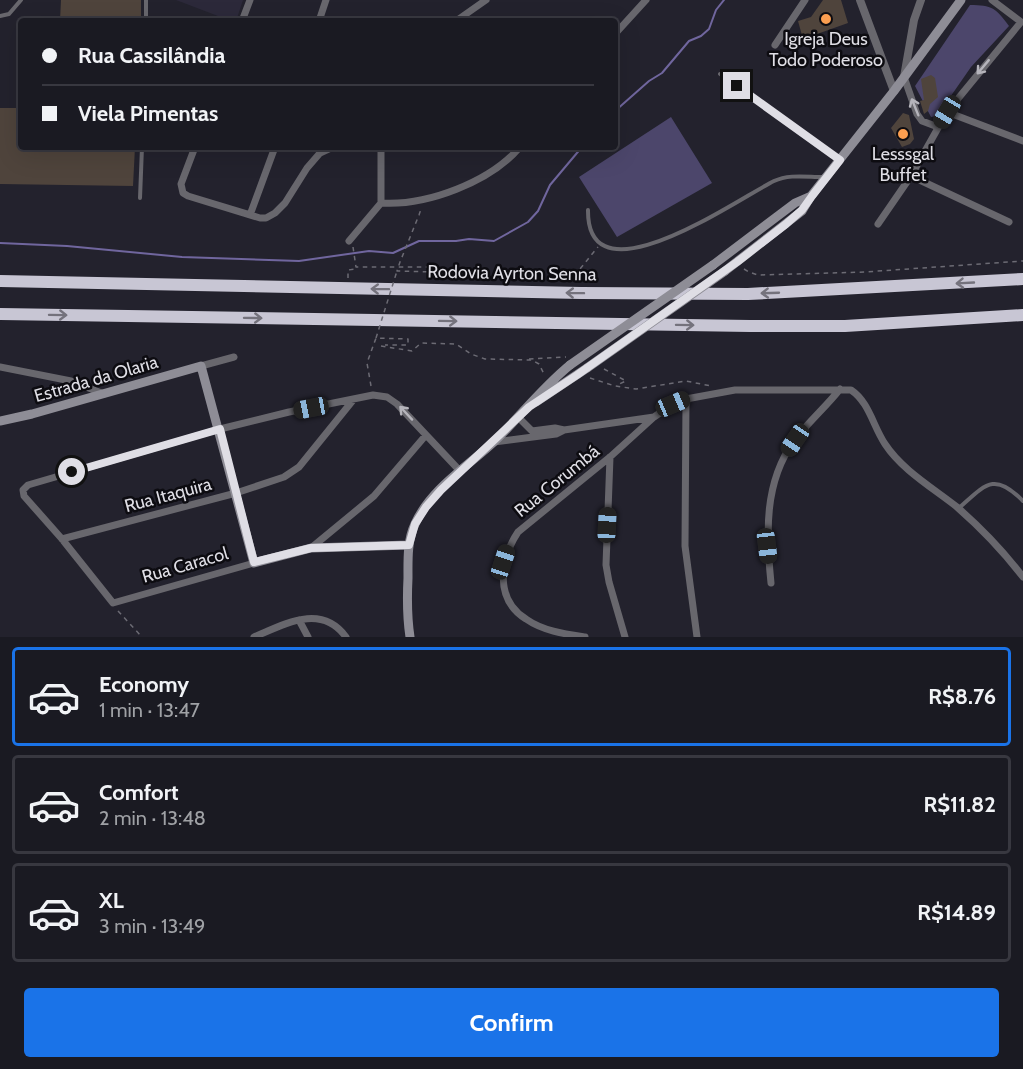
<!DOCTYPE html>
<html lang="en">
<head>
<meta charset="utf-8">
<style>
  body { margin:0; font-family:Cabin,sans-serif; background:#27272f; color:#f1f3f6; height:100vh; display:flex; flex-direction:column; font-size:22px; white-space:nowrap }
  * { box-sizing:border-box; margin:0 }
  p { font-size:20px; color:#9fa1a5 }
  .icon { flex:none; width:33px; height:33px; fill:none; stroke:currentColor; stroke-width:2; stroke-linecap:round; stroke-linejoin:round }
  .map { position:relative; height:637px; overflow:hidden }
  .panel { display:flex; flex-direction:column; background:#1a1a22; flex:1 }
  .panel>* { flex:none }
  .banner { position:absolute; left:18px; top:18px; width:600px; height:132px; border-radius:6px; box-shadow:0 6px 24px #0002,0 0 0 2px #383840; display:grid; align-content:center; height:132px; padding:0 24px; background:#1a1a22 }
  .end { position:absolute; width:27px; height:27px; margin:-14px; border:8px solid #dfdee5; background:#111; box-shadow:0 0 0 3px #111 }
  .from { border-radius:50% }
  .car { position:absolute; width:18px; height:36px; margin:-18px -9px; border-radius:8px; box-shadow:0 0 4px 2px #0007; background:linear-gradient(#222 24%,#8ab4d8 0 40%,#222 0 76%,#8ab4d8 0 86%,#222 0) }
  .banner b { display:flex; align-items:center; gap:21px; height:57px; font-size:22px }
  .banner b+b { border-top:2px solid #383840 }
  .banner i { width:15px; height:15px; background:#f1f3f6 }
  ul { padding:10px 0 0; list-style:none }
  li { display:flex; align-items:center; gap:18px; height:99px; margin:0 12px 9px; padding:0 12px; border:3px solid #383840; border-radius:6px }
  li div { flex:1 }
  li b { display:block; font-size:22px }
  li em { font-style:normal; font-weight:700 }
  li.active { border-color:#1a73e8 }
  li>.icon { width:54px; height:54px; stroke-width:1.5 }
  .button { display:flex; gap:12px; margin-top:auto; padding:12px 24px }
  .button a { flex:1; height:69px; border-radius:6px; background:#1a73e8; color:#fff; font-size:24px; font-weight:700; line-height:69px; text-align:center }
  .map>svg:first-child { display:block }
</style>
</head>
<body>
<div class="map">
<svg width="1023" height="637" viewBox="0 0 1023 637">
  <rect width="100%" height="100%" fill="#23222d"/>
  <path fill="#2c293a" d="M176 0H243L236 21H231Z"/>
  <path fill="#4c466b" d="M970 5C992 5 996 8 1009 26L971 67 937 116 931 117 915 86Z
    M671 117 712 183 617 237 579 177Z"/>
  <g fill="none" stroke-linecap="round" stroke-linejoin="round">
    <path stroke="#70669e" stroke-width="2" d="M615 111 649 81 662 73 689 41 701 36 709 29 716 10 724 0
      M0 243 67 246 182 257 299 261 369 251 393 253 419 241H456L469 239 494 241 528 222 538 211 550 185 582 147"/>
  </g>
  <path fill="#4f443c" d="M61 0H141V21H60Z
    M823 0H841L848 23 803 39 798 21 811 17Z
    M931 75 935 78 938 97 930 104 928 111 924 114 920 101 924 100 921 79Z
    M0 108H21V147H135L133 186 0 184Z
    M903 113 909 115 914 139 910 144 902 147 891 128Z"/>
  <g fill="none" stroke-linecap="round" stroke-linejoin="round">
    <path stroke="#6c6b74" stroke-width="1.5" stroke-dasharray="4.5 4.5" stroke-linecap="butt" d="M353 247 356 267H433V272L397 271C398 268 399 265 400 262L419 215 421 209
      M744 269 749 272 758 275 865 272 1023 261
      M348 278V270L356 269V267
      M567 281C579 273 588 258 598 247
      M381 346 412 351 421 343 456 344 471 354 485 359 532 360 539 364 545 376
      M529 359 566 357
      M604 369 626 381 617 385
      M590 378 615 386 636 389 686 381 711 386
      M371 386 367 363 376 338 408 339V345H385
      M118 611 142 637"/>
    <path stroke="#68676d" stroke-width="4" d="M0 16 9 14 21 0
      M146 21V0
      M720 74 839 160
      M140 198 142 147
      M588 210C587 306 739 198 774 181 789 174 806 177 823 177
      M959 508C985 485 994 471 1023 501"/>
    <path stroke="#68676d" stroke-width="7" d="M242 21 250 0
      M319 21 326 0
      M456 21 486 0
      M615 34 646 0
      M775 45 805 0
      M904 77 917 114 922 121 938 127
      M947 112 1023 141
      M195 147 181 184 183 193 188 196 260 218H266L275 213 285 203 307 168 320 153 333 147
      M911 176 1009 222
      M381 203C427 206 490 182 520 147
      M250 215 275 147
      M878 224 911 176 947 112 1021 22 992 0
      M349 241 381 203V147
      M201 366 234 357
      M0 367 71 381 104 394
      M686 399 685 546 697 637
      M518 417 532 431 555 428 564 430
      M494 442 556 434 564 430 654 417 673 404 686 399 735 390H851C869 402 873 426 885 444 902 470 933 488 957 507 981 528 1004 552 1023 577
      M610 457 606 565 609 582 625 637
      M62 539 236 493 284 477 299 467 354 399
      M311 548 374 496 426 435
      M254 563 113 603 62 539 24 496 23 490 28 485 220 429 289 412 373 395 387 397 397 404 460 471
      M771 583C766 534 764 482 794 441 808 422 826 407 840 389
      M299 620 308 637
      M254 637C285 624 321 603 346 637
      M585 637C565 634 543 631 526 619 494 599 500 559 518 532L610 457 654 417"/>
    <path stroke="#68676d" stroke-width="8" d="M860 0 894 91
      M904 77 914 20 921 0"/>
    <path stroke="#8e8d96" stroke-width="9" d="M713 265 795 203 811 196
      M725 271 802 211 811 196 894 91 961 0
      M536 402 587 368
      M0 421 32 414 201 366 254 563 311 548 409 545
      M410 637C407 617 407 598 408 578 408 560 407 541 415 524 431 488 470 465 497 439 522 414 543 387 570 365"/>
    <path stroke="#c8c6d4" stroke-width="12" d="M0 281 581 293 748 294 1023 279
      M0 314 750 326H845L1023 315"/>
    <path stroke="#6c6b74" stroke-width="1.5" stroke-dasharray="4.5 4.5" stroke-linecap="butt" d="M376 338 397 271"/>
    <path stroke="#8e8d96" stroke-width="9" d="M570 365 713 265
      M587 368 725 271"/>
  </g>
  <defs><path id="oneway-shaft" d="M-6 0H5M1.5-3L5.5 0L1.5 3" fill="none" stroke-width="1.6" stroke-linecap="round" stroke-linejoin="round" transform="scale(1.5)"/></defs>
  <g stroke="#b5b4bb">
    <use href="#oneway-shaft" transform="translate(983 67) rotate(130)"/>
    <use href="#oneway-shaft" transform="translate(915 107) rotate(-112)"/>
    <use href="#oneway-shaft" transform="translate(406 413) rotate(-133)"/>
  </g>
  <g stroke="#74727c">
    <use href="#oneway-shaft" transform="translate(965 283) rotate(177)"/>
    <use href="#oneway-shaft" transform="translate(380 289) rotate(-179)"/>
    <use href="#oneway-shaft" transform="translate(575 293) rotate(-179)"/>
    <use href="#oneway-shaft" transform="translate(770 293) rotate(178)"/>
    <use href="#oneway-shaft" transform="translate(58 315) rotate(1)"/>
    <use href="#oneway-shaft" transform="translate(253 318) rotate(1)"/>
    <use href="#oneway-shaft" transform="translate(448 321) rotate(1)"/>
    <use href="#oneway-shaft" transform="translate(685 325) rotate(1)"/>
  </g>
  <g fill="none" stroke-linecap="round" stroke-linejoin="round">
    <path stroke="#dfdee5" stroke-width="8" d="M72 472 220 429 254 562 311 548 409 545 415 524 426 507 441 490 529 407 577 375 737 262 786 224 802 210 812 196 840 160 737 86"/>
  </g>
  <g fill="#fb9e50" stroke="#0d0c11" stroke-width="2">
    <circle cx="826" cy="19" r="6"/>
    <circle cx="903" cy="134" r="6"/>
  </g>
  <g text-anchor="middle" stroke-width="5" stroke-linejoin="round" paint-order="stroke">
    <g font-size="18" fill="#dfdee5" stroke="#0d0c11">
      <text x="826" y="45">Igreja Deus<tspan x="826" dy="21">Todo Poderoso</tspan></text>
      <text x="903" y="160">Lesssgal<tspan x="903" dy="21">Buffet</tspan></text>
    </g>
    <g font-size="18" fill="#dfdee5" stroke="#0d0c11">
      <text transform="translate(512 273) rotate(1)" y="6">Rodovia Ayrton Senna</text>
      <text transform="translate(96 379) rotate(-16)" y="6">Estrada da Olaria</text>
      <text transform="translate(557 481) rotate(-39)" y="6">Rua Corumbá</text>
      <text transform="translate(168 495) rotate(-15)" y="6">Rua Itaquira</text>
      <text transform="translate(185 565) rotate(-16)" y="6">Rua Caracol</text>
    </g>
  </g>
</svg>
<i class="end from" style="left:72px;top:472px"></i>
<i class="end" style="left:737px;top:86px"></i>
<i class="car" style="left:947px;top:112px;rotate:211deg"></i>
<i class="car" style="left:673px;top:404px;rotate:67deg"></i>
<i class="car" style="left:311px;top:408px;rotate:259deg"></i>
<i class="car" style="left:795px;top:440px;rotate:214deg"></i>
<i class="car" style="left:607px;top:525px;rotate:3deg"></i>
<i class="car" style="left:767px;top:546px;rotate:173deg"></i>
<i class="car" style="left:503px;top:562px;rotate:18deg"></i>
<div class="banner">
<b><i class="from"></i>Rua Cassilândia</b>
<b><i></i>Viela Pimentas</b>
</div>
</div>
<section class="panel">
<ul>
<li class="active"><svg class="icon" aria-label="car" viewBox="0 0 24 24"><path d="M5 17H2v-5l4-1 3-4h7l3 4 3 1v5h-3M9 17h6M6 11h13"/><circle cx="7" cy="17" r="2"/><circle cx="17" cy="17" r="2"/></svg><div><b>Economy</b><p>1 min · 13:47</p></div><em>R$8.76</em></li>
<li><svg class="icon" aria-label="car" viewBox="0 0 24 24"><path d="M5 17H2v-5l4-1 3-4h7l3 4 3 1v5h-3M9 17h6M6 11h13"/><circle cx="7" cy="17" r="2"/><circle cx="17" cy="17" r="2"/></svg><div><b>Comfort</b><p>2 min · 13:48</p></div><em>R$11.82</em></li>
<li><svg class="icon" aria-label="car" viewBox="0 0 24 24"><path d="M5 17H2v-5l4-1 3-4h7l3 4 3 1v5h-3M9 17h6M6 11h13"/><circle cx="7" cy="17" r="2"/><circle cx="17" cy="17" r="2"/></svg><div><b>XL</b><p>3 min · 13:49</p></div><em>R$14.89</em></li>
</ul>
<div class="button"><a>Confirm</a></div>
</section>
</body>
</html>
